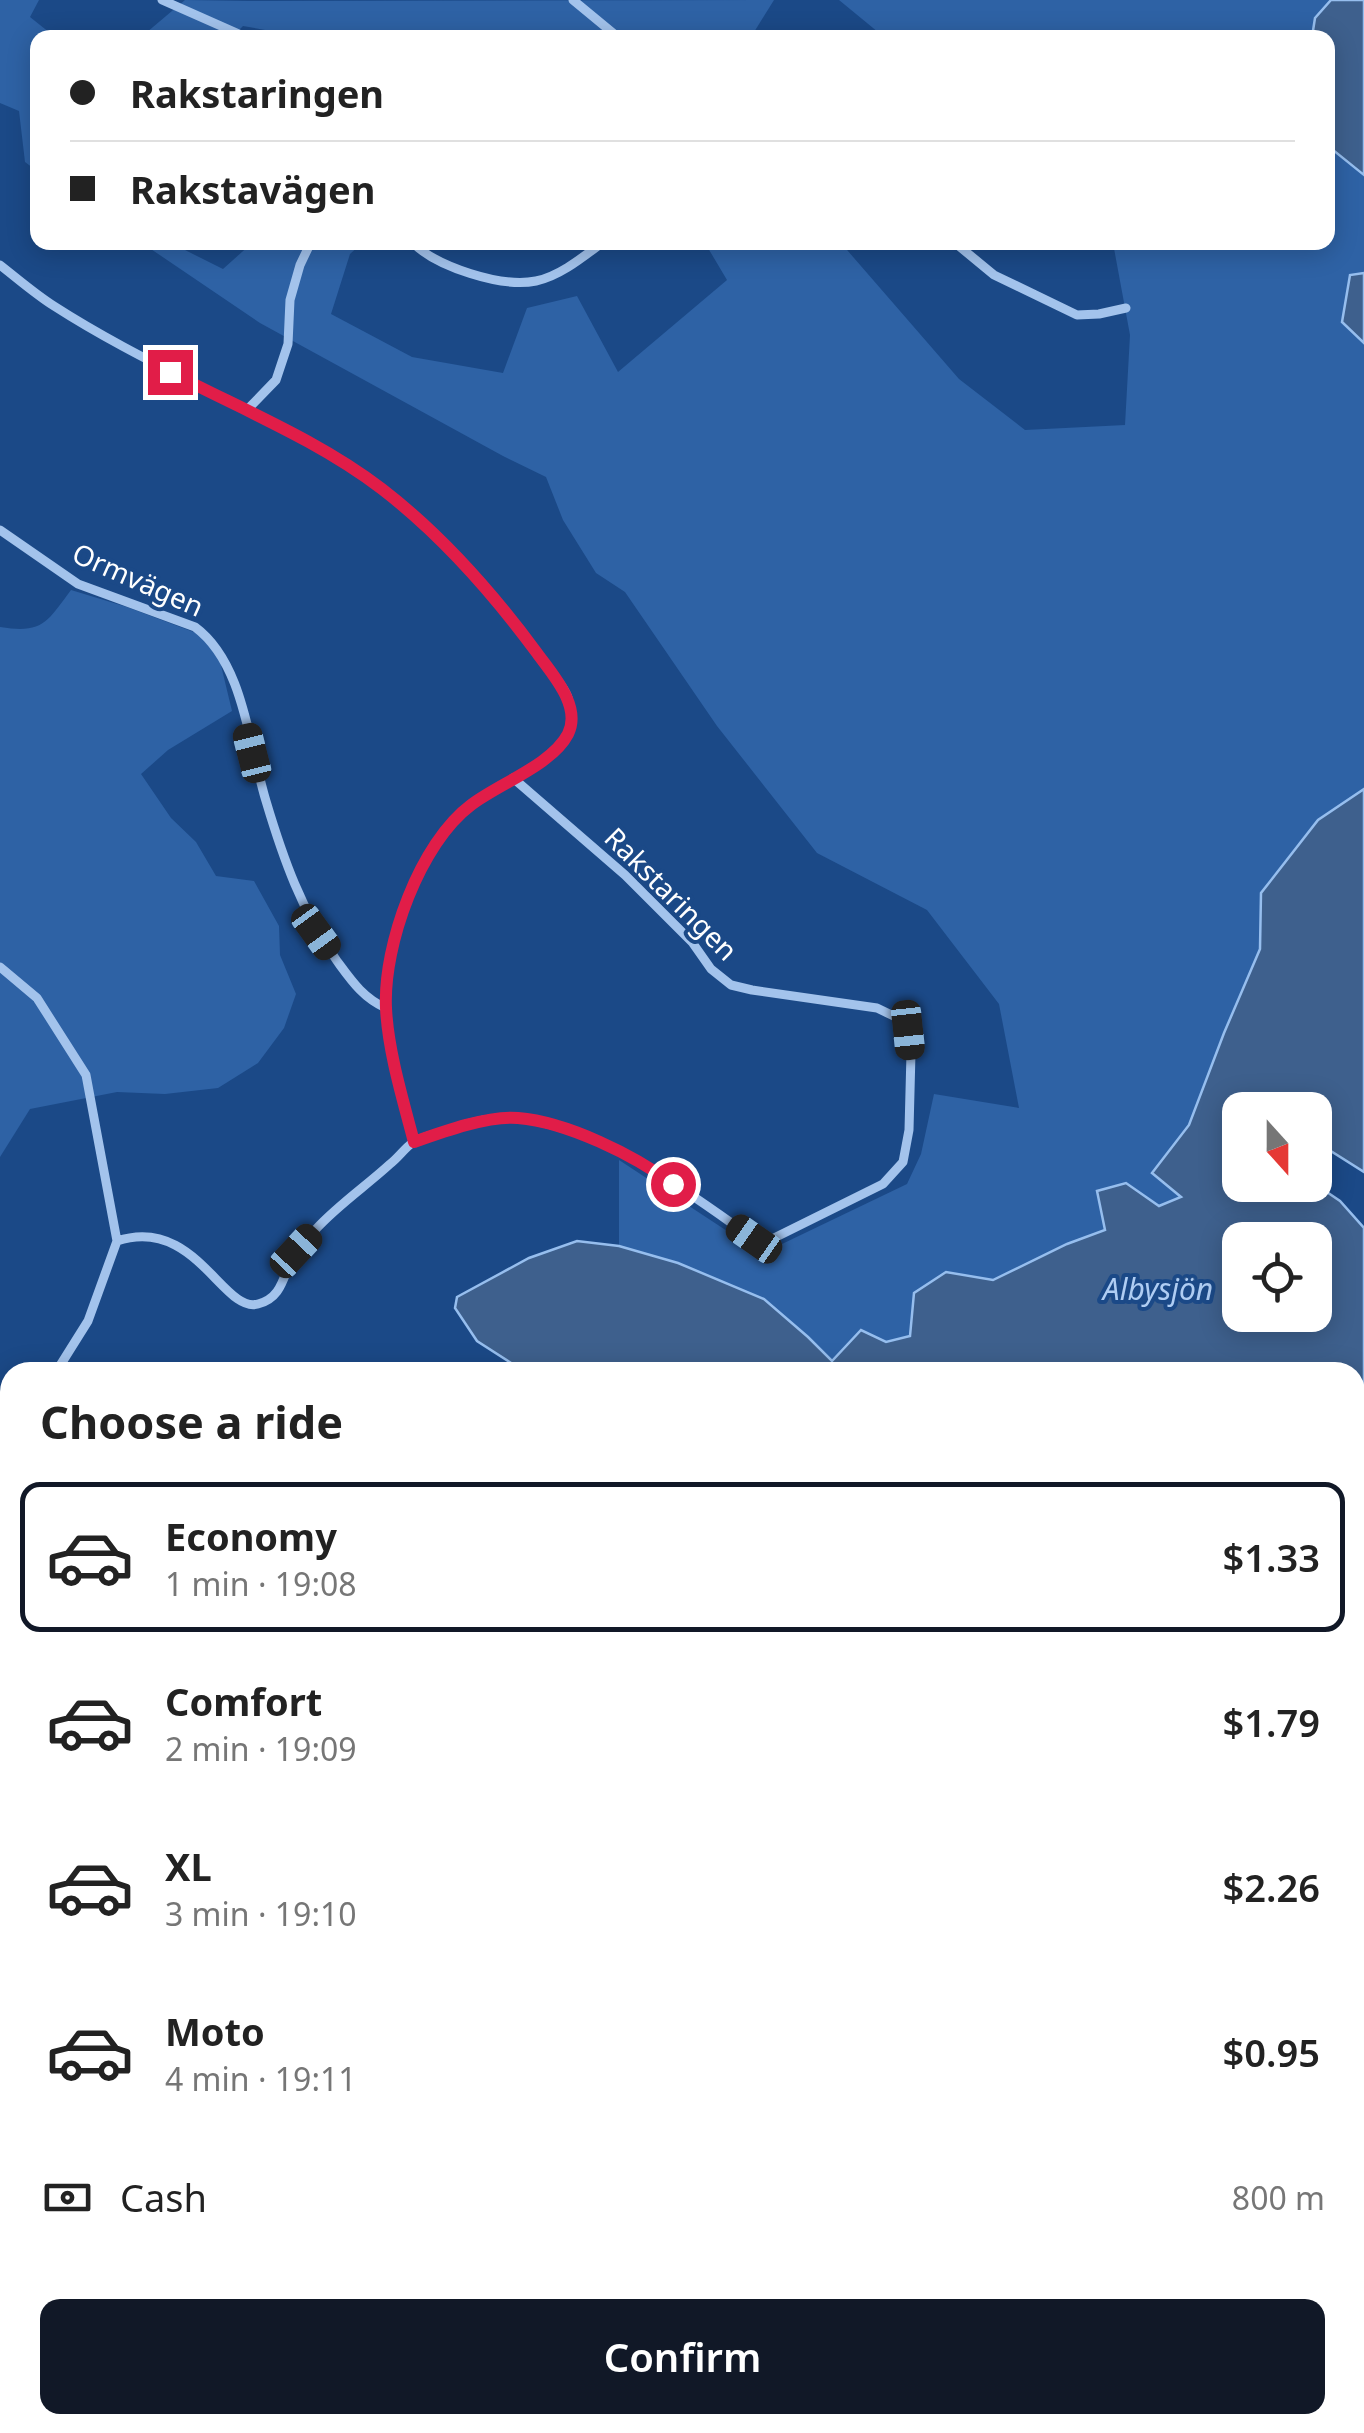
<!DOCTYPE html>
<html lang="en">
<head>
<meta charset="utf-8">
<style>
  body { margin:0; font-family:"Noto Sans",sans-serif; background:#f2f2f2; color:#222; height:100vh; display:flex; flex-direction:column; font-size:38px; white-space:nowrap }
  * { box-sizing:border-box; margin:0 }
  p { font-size:32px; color:#767676 }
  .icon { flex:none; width:55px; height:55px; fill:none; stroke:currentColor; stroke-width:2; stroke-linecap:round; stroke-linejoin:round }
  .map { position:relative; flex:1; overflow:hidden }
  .details { position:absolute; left:0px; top:1362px; width:1365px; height:1072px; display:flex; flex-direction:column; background:#fff; border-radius:30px 30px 0 0; box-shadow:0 5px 25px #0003 }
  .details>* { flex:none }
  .guide { position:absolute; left:30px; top:30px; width:1305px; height:220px; border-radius:20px; box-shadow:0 5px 25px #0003; display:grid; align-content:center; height:220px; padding:0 40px; background:#fff }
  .needle { width:65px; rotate:159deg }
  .fabs { position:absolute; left:1222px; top:1092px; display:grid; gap:20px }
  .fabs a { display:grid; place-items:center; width:110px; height:110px; border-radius:20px; background:#fff; box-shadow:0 5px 25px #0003; font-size:50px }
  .end { position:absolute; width:45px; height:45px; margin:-22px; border:12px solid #e11d48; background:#fff; box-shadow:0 0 0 5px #fff }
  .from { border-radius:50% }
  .car { position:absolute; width:30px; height:60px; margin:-30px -15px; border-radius:12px; box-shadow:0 0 8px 2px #0007; background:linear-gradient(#222 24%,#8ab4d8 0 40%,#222 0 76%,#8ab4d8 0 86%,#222 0) }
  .guide b { display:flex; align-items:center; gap:35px; height:95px; font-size:38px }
  .guide b+b { border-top:2px solid #e0e0e0 }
  .guide i { width:25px; height:25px; background:#222 }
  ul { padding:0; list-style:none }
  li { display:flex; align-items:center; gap:30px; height:150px; margin:0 20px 15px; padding:0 20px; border:5px solid transparent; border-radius:20px }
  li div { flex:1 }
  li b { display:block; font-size:38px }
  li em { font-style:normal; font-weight:600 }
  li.selected { border-color:#111827 }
  li>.icon { width:90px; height:90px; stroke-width:1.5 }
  h2 { padding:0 40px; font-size:45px; line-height:120px }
  .pay { display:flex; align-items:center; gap:25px; height:110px; padding:0 40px; font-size:38px }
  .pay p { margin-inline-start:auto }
  .primary-button { display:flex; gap:20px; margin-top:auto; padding:20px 40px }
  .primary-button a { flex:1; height:115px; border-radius:20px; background:#111827; color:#fff; font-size:40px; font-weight:600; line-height:115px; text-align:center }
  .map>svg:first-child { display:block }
</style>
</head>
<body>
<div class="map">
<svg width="1364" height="2433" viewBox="0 0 1364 2433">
  <rect width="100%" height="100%" fill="#1b4987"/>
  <path fill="#2e62a5" d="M0 0H39L30 17 55 37 38 38 37 171 25 162 19 111 0 103Z
    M185 0 249 1 774 0 751 37 309 38 243 26 232 37 140 38Z
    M839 0H1331L1315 18 1312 38 884 37Z
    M1328 147 1364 175V273L1350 276 1342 322 1364 343V789L1318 820 1261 893 1260 949 1224 1033 1189 1125 1152 1172 1182 1196 1159 1206 1126 1183 1097 1192 1105 1230 993 1280 946 1272 914 1293 910 1336 886 1342 832 1361 808 1337 764 1299 678 1263 619 1246V1160L756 1250 782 1244 907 1184 921 1154 934 1094 1019 1108 999 1004 927 910 817 853 717 726 625 592 596 573 563 520 546 477 503 456 260 323 142 243H188L185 250 223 269 252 243H362L350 254 331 314 412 357 503 373 527 308 577 296 618 372 727 280 705 243H841L959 379 1025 430 1125 425 1130 335 1113 243 1328 242Z
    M71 590 127 607 199 634 219 657 232 711 168 750 141 774 171 818 196 842 216 876 254 881 279 926 280 955 296 994 284 1028 258 1063 218 1088 165 1094 117 1092 30 1109 0 1157V627C43 634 47 622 71 590Z
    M1364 1380V2433H947L937 2425H1355V1381Z
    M0 1644 10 1656V1893L0 1887Z
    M248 2425H548L552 2433H245Z"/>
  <path fill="#3e608d" stroke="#96beee" stroke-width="2.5" fill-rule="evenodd" d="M1331 0H1364V175L1328 146V38L1312 37 1315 18Z
    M1364 273V343L1342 322 1350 275Z
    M1364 789V1172L1315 1141V1110H1240V1185L1315 1184 1340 1201 1364 1228V1607L1355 1601V1372H525L477 1341 455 1308 457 1297 529 1258 577 1241 619 1246 678 1263 764 1299 808 1337 832 1361 861 1330 886 1342 910 1336 914 1293 946 1272 993 1280 1067 1244 1105 1230 1097 1191 1126 1183 1159 1206 1181 1197 1152 1173 1189 1125 1224 1033 1260 949 1261 893 1318 820ZM1315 1240V1315H1240V1240Z
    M10 1492V1656L0 1644V1498Z
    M1355 1898 1364 1901V2005L1355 2003Z
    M1364 2334V2433H1002L986 2425H1355V2335Z"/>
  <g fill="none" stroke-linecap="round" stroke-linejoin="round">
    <path stroke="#a3c3ec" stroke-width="9" d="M162 0 248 38
      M573 0 619 38
      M412 242C436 267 502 288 536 281 560 276 583 257 603 242
      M954 242 994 275 1077 315 1099 314 1126 308
      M0 265C18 279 35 294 54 306 99 335 146 359 193 383 256 415 328 447 383 490 447 541 495 595 542 661 550 672 564 685 568 698 571 708 573 726 567 735 551 765 497 784 470 805 420 845 382 946 386 1009 388 1053 403 1099 414 1142
      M247 410 276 380 288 344 290 300 300 265 311 242
      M0 530 78 584 195 627C244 663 249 746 266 801 283 858 302 912 337 961 351 980 363 998 386 1008
      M0 967 37 998 86 1075 117 1241
      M117 1241C195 1215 223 1314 258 1304 285 1297 283 1271 296 1251 301 1243 310 1236 316 1229 338 1205 366 1186 390 1164 398 1158 404 1149 412 1143 421 1137 436 1134 447 1130 467 1123 493 1117 514 1117 523 1117 534 1121 544 1123 621 1141 690 1194 754 1239L770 1240 883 1184 903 1162 909 1130 911 1053 908 1030 902 1020 877 1008 752 990 731 985 711 969 692 942 625 875 513 778
      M56 1372 88 1321 117 1241
      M0 1431 10 1426
      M0 2120 10 2135
      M0 2339 10 2340"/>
    <path stroke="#a3c3ec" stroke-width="11" d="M0 1991 10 2005
      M902 2425 912 2433"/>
  </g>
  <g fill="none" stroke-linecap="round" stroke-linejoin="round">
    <path stroke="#e11d48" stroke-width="12" d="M170 372C241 409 318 440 382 489 443 536 492 592 537 653 552 674 582 706 568 734 552 765 498 784 471 805 420 843 383 945 386 1008 388 1051 403 1100 414 1142 442 1132 489 1115 518 1118 567 1122 634 1155 673 1184"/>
  </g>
  <g text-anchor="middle" stroke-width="8" stroke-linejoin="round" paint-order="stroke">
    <g font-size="28" fill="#fff" stroke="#1b4987">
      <text transform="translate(138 580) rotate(24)" y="10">Ormvägen</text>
      <text transform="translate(671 894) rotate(45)" y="10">Rakstaringen</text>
    </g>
    <g font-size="30" font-style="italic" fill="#afcdf3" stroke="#1b4987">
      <text x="1158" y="1300">Albysjön</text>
    </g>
  </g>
</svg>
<div class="fabs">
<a><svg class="needle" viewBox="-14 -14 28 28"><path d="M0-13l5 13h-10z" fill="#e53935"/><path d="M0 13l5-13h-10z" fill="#767676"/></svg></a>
<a><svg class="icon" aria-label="locate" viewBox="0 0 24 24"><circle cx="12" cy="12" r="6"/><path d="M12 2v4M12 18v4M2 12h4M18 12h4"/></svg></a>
</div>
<i class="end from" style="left:673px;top:1184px"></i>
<i class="end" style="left:170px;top:372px"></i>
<i class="car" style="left:252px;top:753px;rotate:346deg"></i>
<i class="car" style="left:316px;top:932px;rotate:144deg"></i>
<i class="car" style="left:908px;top:1030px;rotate:174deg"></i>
<i class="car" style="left:754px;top:1239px;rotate:305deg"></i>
<i class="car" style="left:296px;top:1251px;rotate:43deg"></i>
<div class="guide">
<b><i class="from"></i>Rakstaringen</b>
<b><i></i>Rakstavägen</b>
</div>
<section class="details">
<h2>Choose a ride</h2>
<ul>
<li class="selected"><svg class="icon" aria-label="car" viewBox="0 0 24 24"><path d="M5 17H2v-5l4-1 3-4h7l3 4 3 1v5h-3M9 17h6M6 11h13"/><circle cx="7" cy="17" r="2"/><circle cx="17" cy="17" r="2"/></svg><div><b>Economy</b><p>1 min · 19:08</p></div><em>$1.33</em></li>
<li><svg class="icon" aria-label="car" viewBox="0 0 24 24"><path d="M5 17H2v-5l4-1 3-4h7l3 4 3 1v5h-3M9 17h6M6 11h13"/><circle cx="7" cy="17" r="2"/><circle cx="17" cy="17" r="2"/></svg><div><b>Comfort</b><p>2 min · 19:09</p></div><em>$1.79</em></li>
<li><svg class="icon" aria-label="car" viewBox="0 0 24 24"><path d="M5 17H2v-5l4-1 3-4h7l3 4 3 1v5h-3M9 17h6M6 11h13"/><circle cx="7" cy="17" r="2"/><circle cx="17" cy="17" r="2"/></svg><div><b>XL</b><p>3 min · 19:10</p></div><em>$2.26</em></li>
<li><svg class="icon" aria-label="car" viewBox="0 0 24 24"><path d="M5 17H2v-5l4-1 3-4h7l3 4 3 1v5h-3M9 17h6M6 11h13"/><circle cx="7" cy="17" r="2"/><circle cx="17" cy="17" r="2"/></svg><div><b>Moto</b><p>4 min · 19:11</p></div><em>$0.95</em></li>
</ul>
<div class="pay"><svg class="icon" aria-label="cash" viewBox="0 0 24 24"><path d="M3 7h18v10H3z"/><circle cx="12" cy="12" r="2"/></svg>Cash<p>800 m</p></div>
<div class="primary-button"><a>Confirm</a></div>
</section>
</div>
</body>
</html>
